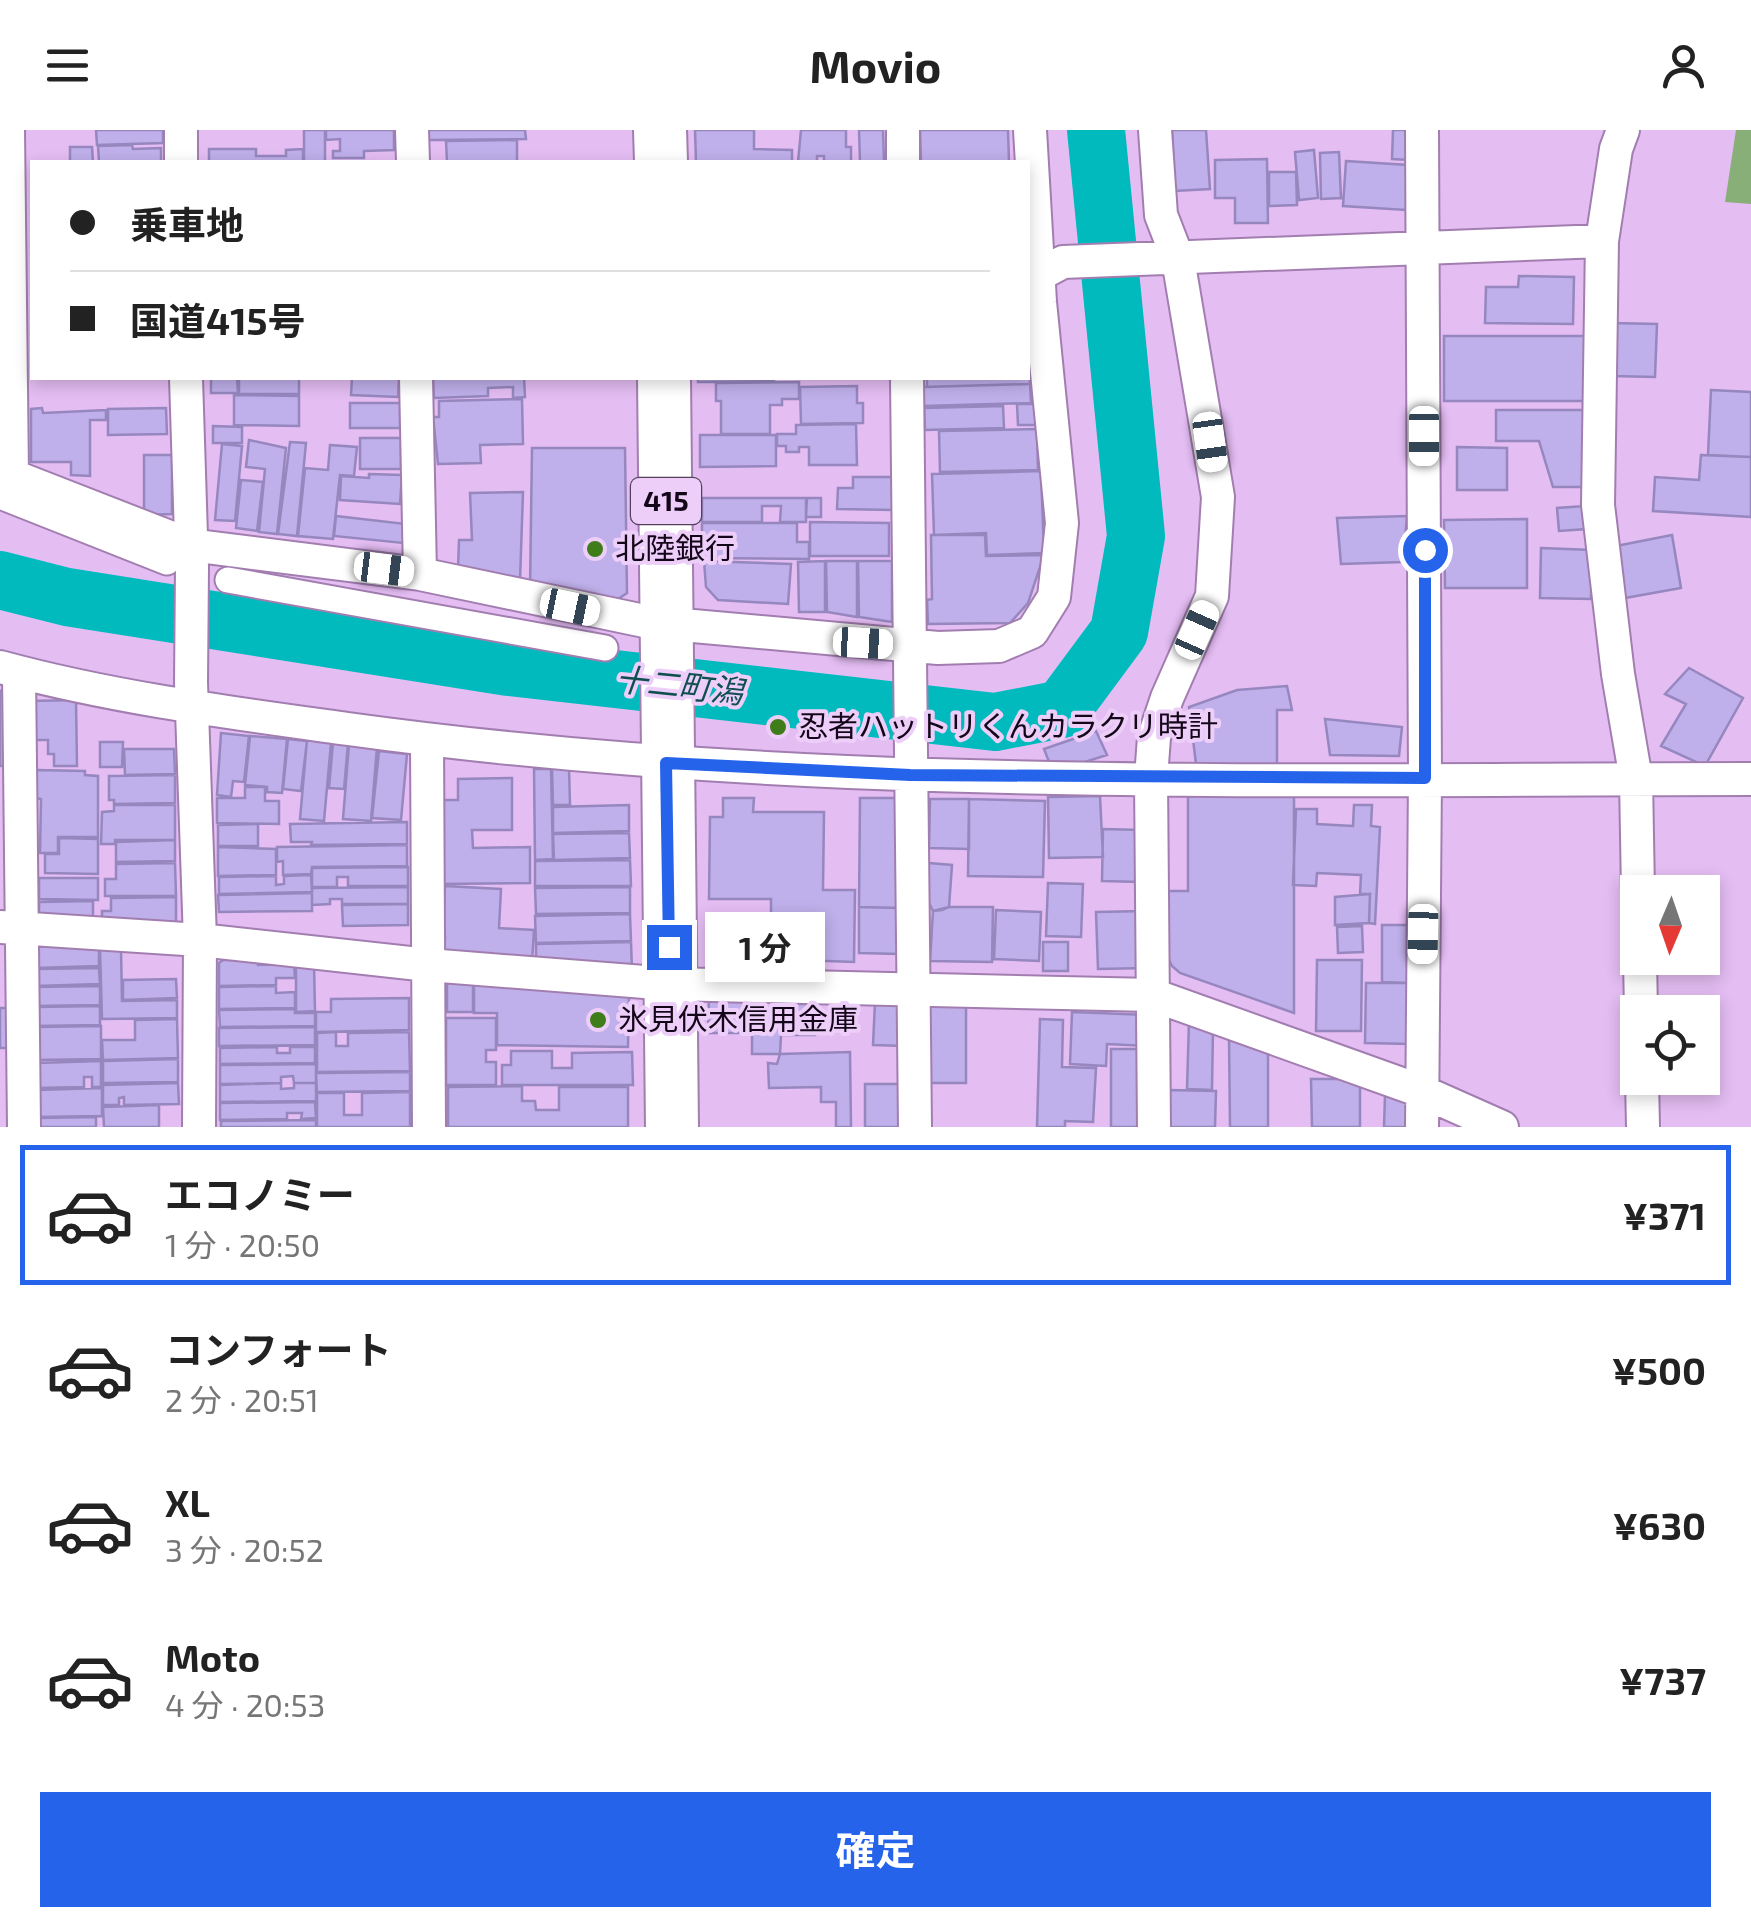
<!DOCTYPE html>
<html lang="ja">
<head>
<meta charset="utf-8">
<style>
  body { margin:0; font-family:"Exo 2","Noto Sans JP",sans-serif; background:#f6f6f6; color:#222; height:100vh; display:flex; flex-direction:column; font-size:38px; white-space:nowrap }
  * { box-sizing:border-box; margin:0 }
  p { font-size:32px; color:#767676 }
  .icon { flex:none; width:55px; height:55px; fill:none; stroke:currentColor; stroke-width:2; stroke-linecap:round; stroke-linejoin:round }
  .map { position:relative; height:997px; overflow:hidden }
  .sheet { display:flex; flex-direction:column; background:#fff; flex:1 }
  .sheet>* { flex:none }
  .guide { position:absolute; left:30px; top:30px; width:1000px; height:220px; border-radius:0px; box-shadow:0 5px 15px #0003; display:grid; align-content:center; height:220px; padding:0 40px; background:#fff }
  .needle { width:65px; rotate:182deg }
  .controls { position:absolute; left:1620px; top:745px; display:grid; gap:20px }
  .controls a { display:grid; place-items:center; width:100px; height:100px; border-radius:0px; background:#fff; box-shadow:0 5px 15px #0003; font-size:50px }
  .end { position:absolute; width:45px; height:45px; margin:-22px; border:12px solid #2563eb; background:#fff; box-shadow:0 0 0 5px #fff }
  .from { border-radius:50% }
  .bubble { position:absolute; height:70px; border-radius:0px; background:#fff; box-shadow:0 5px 15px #0003; font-size:32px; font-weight:700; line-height:70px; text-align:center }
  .car { position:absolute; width:30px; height:60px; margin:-30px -15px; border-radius:12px; box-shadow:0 0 8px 2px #0007; background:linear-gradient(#fff 24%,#345 0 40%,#fff 0 76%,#345 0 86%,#fff 0) }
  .guide b { display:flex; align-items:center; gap:35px; height:95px; font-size:38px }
  .guide b+b { border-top:2px solid #e0e0e0 }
  .guide i { width:25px; height:25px; background:#222 }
  ul { padding:18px 0 0; list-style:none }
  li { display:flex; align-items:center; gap:30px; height:140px; margin:0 20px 15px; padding:0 20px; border:5px solid transparent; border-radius:0px }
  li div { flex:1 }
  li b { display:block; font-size:38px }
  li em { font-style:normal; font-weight:700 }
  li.current { border-color:#2563eb }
  li>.icon { width:90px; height:90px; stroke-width:1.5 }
  .action { display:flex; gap:20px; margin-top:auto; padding:20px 40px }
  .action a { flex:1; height:115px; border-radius:0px; background:#2563eb; color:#fff; font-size:40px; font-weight:700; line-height:115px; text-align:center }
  header { display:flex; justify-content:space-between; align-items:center; height:130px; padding:0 40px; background:#fff; font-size:45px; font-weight:700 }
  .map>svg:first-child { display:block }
</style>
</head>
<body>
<header><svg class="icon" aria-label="menu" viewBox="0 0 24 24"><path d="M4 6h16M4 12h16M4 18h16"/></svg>Movio<svg class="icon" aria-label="person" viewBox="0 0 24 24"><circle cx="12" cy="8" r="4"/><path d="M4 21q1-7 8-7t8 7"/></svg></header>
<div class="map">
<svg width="1751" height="997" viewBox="0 0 1751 997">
  <rect width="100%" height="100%" fill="#e4bdf3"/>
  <path fill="#88af78" d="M1736 0H1751V74L1725 72Z"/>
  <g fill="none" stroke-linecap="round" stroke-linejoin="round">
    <path stroke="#00babd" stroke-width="58" d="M0 450 67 467 509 537 995 592 1062 579 1119 502 1136 406 1096 0"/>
  </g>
  <path fill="#bfafea" stroke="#9687bf" stroke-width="2.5" d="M96 0H163V13L97 15Z
    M304 0H325V32H304Z
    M326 0H394V20L364 21V28H333V21H340V9L326 10Z
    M427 0H525L526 9 427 10Z
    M695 0H754V19L792 20V32H696Z
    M801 0H846V17H851V32H824V26H817V32H798Z
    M859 0H883L884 32H860Z
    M920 0H1008L1009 32H921Z
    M1172 0H1206L1210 59 1175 61Z
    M1393 0H1411L1410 30 1392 29Z
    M517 10V32H447L446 11Z
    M132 15 133 19 161 18V32H99L98 16Z
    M70 17H92L93 32H70Z
    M209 19H256V26H286V20L303 19V32H209Z
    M1314 20 1318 68 1299 70 1295 22Z
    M1339 22 1341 68 1321 69 1320 23Z
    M1267 29 1268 93H1235V68H1215V30Z
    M1346 31 1408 35 1406 80 1343 76Z
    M1269 42H1296L1297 75 1269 76Z
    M1519 146 1574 147 1573 194 1485 193 1486 157H1518Z
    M1612 193 1657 194 1655 247 1611 246Z
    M1444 206H1591L1592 271H1444Z
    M1028 229 1030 254 927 257V248H1028Z
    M211 248H237L238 263H211Z
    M239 248H299V264H239Z
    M352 248H399L398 267 351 265Z
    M433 248H524L525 267 513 268V257L488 258V266L434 268Z
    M698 248H774V251L698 252Z
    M799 252V269H782V275H770V304H721V271H716V253Z
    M1030 254 1031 273 924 276 923 257Z
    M857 256V273H863V293L801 294 800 257Z
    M1711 260 1751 262V327L1708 325Z
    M234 265 299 266V296L234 295Z
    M522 269 523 314 480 315 481 333 438 334 433 287H439V271Z
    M350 273H400V298H350Z
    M1017 274H1036L1037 295H1018Z
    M1003 276 1004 298 925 300 924 278Z
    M42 278 43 283 106 280V290H90V346L71 345V332H31V279Z
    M166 278 167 304 108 305V279Z
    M1496 280H1589L1588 357H1553L1539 311H1496Z
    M856 294 857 335H809V317H799V322H786V316H777V304H796V295Z
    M213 296 242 297V313H213Z
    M1037 299 1038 340 940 342 939 301Z
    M700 305H776V336L700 337Z
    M360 308H401V339H360Z
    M249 310 286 318 277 404 259 402 265 339 246 337Z
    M290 312 306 313 297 406 278 404Z
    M222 314 242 316 235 391 215 390Z
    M330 315 357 317 354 346 340 345 333 409 298 406 305 338 328 340Z
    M1457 317 1507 318V360H1457Z
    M532 318H625L627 463 612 473 530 460Z
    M144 325H172V384L144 385Z
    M1701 325 1751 327V387L1653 381 1655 347 1699 350Z
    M1041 341 1044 423 987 425 986 403 934 405 932 344Z
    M369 344 402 345 400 374 340 370 341 346 369 348Z
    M853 347H895L893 380 837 379 838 358H853Z
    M241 350 263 352 257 401 236 398Z
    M523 362 520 451 458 439 459 410H472L470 363Z
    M702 368H806V392H780L781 376H762V392H702Z
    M807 368H821V387H806Z
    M1585 376 1587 399 1559 401 1557 378Z
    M336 386 406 394 403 413 334 406Z
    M1407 386 1403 432 1341 434 1337 388Z
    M1527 389V458H1445L1444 390Z
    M810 392 889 393V426H810Z
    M702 393H797V412H809V429L702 428Z
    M931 405H985L986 426 1044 425 1028 473 1010 493 928 494 927 470 932 469Z
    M1672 405 1681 458 1625 468 1616 416Z
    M1541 418 1592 420 1591 469 1540 468Z
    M704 431 791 434 788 474 718 470 706 457Z
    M825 431V482H799L798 432Z
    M826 431H857V487L827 482Z
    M858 431H892V492L859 487Z
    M1689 538 1743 568 1705 636 1661 616 1686 574 1665 564Z
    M1287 556 1292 580H1277V638L1196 634 1189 577 1237 560Z
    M5 560 10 635 0 636V561Z
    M76 570 77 636H54V624H48V610H32L31 571Z
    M1325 589 1402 597 1399 626 1330 625Z
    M1096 601 1107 625 1053 642 1044 619Z
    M221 603 249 606 244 652 233 651 231 667 217 665Z
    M250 606 287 609 282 663 267 662V657L245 655Z
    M288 609 307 611 301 661 283 659Z
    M307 610 331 613 324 691 300 689Z
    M100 612H123L122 637H100Z
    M333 613 348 614 344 659 329 658Z
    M349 614 377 617 371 691 343 689Z
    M124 619H174L175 644 125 645Z
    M379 621 407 624 401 690 372 688Z
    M552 638H569L570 675H553Z
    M534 639H551L553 729 535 730Z
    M36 640 85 641V645L98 646V707H58V723H40L41 669 36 668Z
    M175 645V673L114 674V670H109V646Z
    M512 648V700H472L473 718 530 717V753L442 754V670H458V649Z
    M245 657H265V671H279V694L217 693V668H245Z
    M1188 657H1294V883L1180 843 1172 836 1166 824V761H1188Z
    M1100 666 1103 727 1049 728 1048 667Z
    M723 668H754L753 682H824L823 760H855L854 832 771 829V769H709L710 687H723Z
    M860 668H900V778L859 777Z
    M930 669H969V719L929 718Z
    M969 669 1045 671 1043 747 968 746Z
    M114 675H175V710H115V714H101L102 682 114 681Z
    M629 675V701L553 703V677Z
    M1354 675H1372L1371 696 1380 697 1375 794 1369 793 1370 764H1360L1361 745 1317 743 1316 756 1293 755 1296 679H1317V694L1353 696Z
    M407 692V714L311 715 312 712H291L290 694Z
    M258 694V716H218V695Z
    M1103 699 1142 700 1141 752 1102 751Z
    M629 703 630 728 554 730 553 704Z
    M59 708 98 709V744L45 743V724H59Z
    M175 710V731L116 732V712Z
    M407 715V736L312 737 311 744 283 745V731L277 732V717Z
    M218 717 276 719V745L218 746Z
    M630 730 631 756H535V731Z
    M175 733 176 766H105V749H116V734Z
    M929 733 952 735 949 777 942 780 933 781 926 767Z
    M408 737V756H348V747H337V757H312V738Z
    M311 745 312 762 219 764V747L276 746V755L284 754V746Z
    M39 748H98V770L39 769Z
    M1048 753 1083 754 1081 807 1046 806Z
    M445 756 501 759 499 798 534 800 532 832 444 827 445 808H442Z
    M408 757V774H342V769H330V774L312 775V758Z
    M630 757V783L536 784 535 758Z
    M312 763V781L219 782 218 765Z
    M1370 764 1369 793 1335 795V767Z
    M176 767V797H102V781H111V768Z
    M93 771V787H39V772Z
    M408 774V795L343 796 342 775Z
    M859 777 900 778 899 824 859 823Z
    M949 777H993L992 832 930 831 933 781Z
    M996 780 1041 782 1039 831 994 829Z
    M1145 781 1146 838 1098 839 1096 782Z
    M630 784 631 811 536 813 535 786Z
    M1382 795H1412L1410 853 1382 852Z
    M1362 796 1363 822 1338 823 1337 797Z
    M631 812 632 840 536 832V814Z
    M1043 812H1068V841H1043Z
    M99 815V836L35 838 34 817Z
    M100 819H121L122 871 177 870V888L102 889Z
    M223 830H257L258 835 294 834 295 848H276V855L219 856V833Z
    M1317 830H1362L1361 901H1316Z
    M314 834 315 881 296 882V835Z
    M99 838 100 854 35 856V839Z
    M176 849 177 868 123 870V850Z
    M447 850H473V882H447Z
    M474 853 629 864 628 917 497 915V883H474Z
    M1366 853H1410V914L1365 913Z
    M100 856V875L35 876V857Z
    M276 856V863L295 862V878L219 879V857Z
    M709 863H762V877L782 878 781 868 800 869V874H815V905H781L780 924H752V903H708Z
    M409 868V900L316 902V882H331V869Z
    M875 872 905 873 904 916 873 915Z
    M928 875H966V953H928Z
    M100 876V895L36 896 35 877Z
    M0 878H13V918H0Z
    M295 879V883H315V896L220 897 219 880Z
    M1072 882 1148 885 1147 916 1107 914 1106 936 1070 934Z
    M446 888H496V920H486V932H496V955H446Z
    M177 889 178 928 103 930 102 910H135V890Z
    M1040 889 1063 890 1062 937 1096 938 1093 992 1065 991V997H1037Z
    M1189 891 1213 899 1212 960 1187 959Z
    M101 896V929L36 930V897Z
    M315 897V915L219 916V898Z
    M336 902V916H348V903L409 902 410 941 317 942V903Z
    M1229 909 1268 922V997H1230Z
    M277 917V923H290V917H315V933L220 934V918Z
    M1111 919H1145V997H1111Z
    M511 921H552V938H572V923L632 922 633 955H502V935H511Z
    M850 922 851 997H836V972H821V957L769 958 768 933 777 934 780 924Z
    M178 929V952L103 953V931Z
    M101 931V957H92V947H84V957L37 958 36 933Z
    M316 934V953H294L293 946 281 947V953L220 954V935Z
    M410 942V961L317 962 316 943Z
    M1311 949H1360V997H1312Z
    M178 953 179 974 124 975V967L119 968V975H103V955Z
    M281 953V959L294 958V953H316V971L220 972V955Z
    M865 954H905L904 997H865Z
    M522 956V971H535L536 980H559V957H628V997H448V957Z
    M102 958V986L37 987 36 960Z
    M1168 960 1216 961 1215 997H1167Z
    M410 962V997H317V963H344V985H362V963Z
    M1385 966 1417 967 1416 997H1384Z
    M315 972 316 988 301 989 302 983H287V989L220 990V973Z
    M159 975V997H104L103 977Z
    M96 987V997H37V988Z
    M316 990V997H221V991Z"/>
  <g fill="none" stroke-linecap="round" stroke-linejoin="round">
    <g stroke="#a27eb0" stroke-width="29">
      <path id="pedestrian" d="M0 366 167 432
        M228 450 605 518"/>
    </g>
    <g stroke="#a27eb0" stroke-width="36">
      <path id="minor" d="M8 0 12 344
        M181 0V32
        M412 0 413 32
        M903 0V32
        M1623 0 1616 19 1602 111 1598 375 1618 544 1636 649 1638 762
        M1028 145 1037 146 1063 132 1602 111
        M186 248 192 438 191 552 200 810 199 997
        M416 248 420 444
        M907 248 915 997
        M0 341 190 415 420 444 649 492 938 518 999 516 1032 502 1054 467 1062 393 1040 172 1030 0
        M0 537C114 568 232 583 348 599 812 663 1283 649 1751 649
        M19 542 24 997
        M427 610 429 997
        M0 797 200 810 428 835 670 854 1153 865 1421 961 1502 997
        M1640 828 1641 882
        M1642 948 1643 997
        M1154 997 1151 648 1154 607 1167 568 1212 466 1218 367 1178 129 1161 85 1155 0
        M1422 997 1425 648 1422 0"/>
    </g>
    <g stroke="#a27eb0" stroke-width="56">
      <path id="trunk" d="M660 0 661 32
        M664 248 672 997"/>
    </g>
    <use href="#pedestrian" stroke="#fff" stroke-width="25"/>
    <use href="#minor" stroke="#fff" stroke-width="32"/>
    <use href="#trunk" stroke="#fff" stroke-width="52"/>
  </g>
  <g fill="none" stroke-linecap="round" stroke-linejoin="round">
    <path stroke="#2563eb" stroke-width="12" d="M669 817 666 633 910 645 1425 648V420"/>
  </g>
  <g fill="#3f7d1b" stroke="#edcef9" stroke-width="4">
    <circle cx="595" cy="419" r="10"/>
    <circle cx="778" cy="597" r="10"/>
    <circle cx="598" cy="890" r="10"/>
  </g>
  <g text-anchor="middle" stroke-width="8" stroke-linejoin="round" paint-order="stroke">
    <rect fill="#edcef9" stroke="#54425c" stroke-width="2.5" x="631" y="348" width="70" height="46" rx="8"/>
    <g font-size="28" font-weight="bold" fill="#130618">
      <text x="666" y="381">415</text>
    </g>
    <g font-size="30" fill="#130618" stroke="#edcef9" text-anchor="start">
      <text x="615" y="429">北陸銀行</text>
      <text x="798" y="607">忍者ハットリくんカラクリ時計</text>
      <text x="618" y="900">氷見伏木信用金庫</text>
    </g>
    <g font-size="32" font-style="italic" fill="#0f4f50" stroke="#edcef9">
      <text transform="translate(679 556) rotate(6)" y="11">十二町潟</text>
    </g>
  </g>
</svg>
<div class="controls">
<a><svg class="needle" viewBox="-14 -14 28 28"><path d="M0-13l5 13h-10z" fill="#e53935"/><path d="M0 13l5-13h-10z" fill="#767676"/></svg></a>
<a><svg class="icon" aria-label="locate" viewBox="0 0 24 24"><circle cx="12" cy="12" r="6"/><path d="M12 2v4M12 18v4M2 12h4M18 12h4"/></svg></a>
</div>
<i class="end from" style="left:1425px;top:420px"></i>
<i class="end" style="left:669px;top:817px"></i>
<div class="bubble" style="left:705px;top:782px;width:120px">1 分</div>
<i class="car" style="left:1424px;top:306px;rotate:180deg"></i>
<i class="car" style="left:1210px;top:312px;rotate:172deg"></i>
<i class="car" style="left:384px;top:439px;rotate:97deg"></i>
<i class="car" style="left:570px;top:477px;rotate:102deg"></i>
<i class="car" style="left:1197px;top:500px;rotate:24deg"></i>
<i class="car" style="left:863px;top:513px;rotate:93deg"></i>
<i class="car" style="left:1423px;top:804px;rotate:181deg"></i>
<div class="guide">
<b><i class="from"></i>乗車地</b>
<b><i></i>国道415号</b>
</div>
</div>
<section class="sheet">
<ul>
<li class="current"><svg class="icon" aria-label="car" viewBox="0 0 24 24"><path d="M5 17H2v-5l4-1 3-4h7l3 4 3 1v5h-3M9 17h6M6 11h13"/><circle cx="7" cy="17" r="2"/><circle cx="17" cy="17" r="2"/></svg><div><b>エコノミー</b><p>1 分 · 20:50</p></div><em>¥371</em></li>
<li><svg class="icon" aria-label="car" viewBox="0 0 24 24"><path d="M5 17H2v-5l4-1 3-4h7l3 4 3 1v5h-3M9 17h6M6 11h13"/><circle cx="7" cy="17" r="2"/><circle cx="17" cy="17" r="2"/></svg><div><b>コンフォート</b><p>2 分 · 20:51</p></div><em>¥500</em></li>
<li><svg class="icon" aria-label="car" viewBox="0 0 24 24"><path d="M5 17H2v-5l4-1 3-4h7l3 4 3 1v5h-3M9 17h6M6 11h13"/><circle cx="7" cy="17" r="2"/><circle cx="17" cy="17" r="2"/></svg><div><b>XL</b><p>3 分 · 20:52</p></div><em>¥630</em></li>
<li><svg class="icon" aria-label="car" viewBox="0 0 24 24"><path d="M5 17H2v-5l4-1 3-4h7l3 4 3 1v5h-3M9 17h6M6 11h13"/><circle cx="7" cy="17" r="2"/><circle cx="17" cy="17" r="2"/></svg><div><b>Moto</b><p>4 分 · 20:53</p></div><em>¥737</em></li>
</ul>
<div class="action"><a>確定</a></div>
</section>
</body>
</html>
